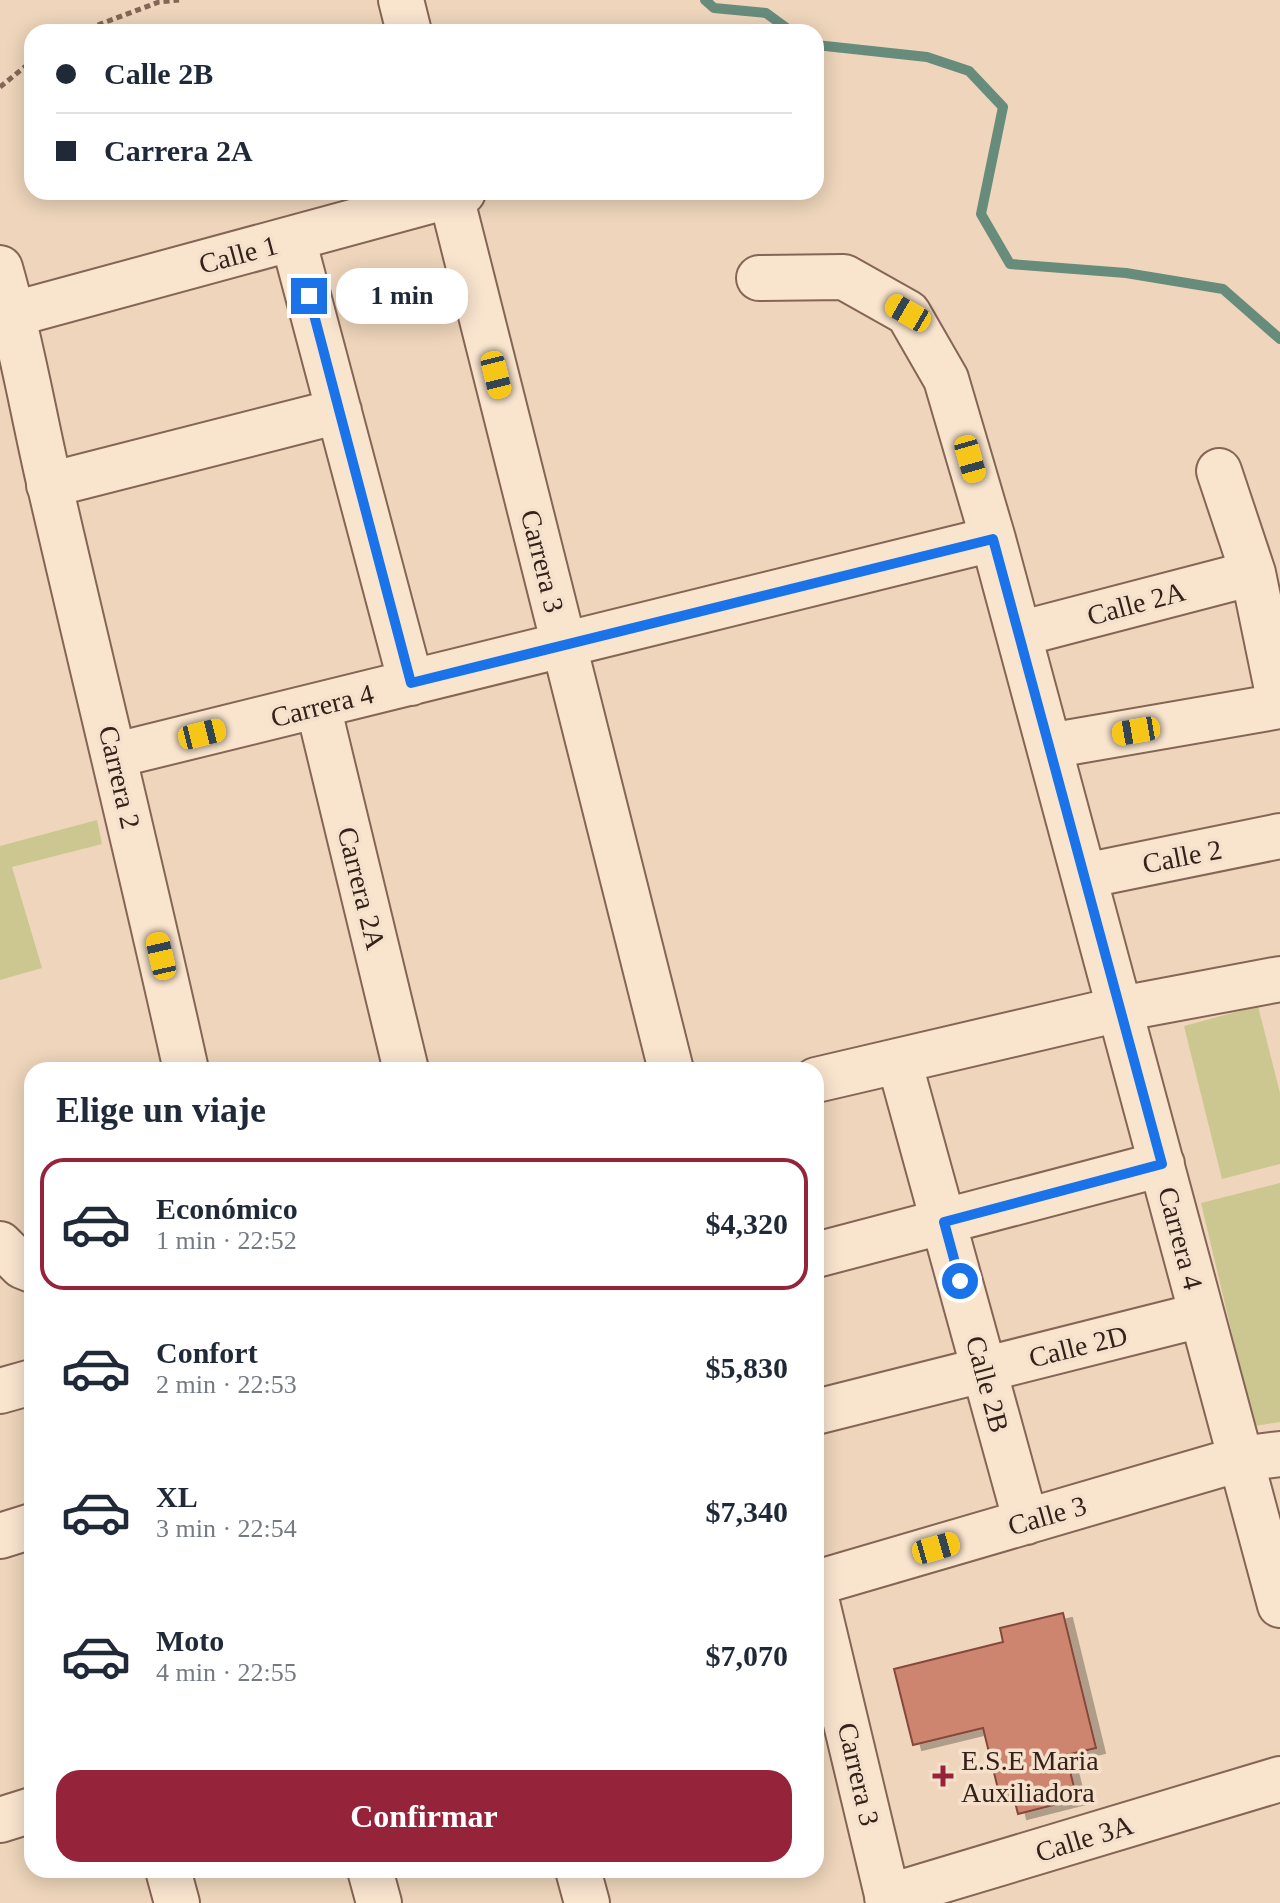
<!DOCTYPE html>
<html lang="es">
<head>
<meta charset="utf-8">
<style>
  body { margin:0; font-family:"Times New Roman",serif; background:#f6f6f7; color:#1f2937; height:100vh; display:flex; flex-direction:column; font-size:30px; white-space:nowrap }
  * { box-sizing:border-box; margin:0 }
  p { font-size:26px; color:#747a83 }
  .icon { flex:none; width:44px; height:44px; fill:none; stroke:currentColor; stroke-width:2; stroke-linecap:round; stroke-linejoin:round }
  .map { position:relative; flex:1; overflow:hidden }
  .details { position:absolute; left:24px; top:1062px; width:800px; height:816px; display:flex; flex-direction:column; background:#fff; border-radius:24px; box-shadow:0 4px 20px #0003 }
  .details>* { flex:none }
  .hud { position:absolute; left:24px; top:24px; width:800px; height:176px; border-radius:24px; box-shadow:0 4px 20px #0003; display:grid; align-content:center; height:176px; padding:0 32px; background:#fff }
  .end { position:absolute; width:36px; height:36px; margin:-18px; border:10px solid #1a73e8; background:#fff; box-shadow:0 0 0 4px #fff }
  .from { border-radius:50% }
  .bubble { position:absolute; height:56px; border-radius:24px; background:#fff; box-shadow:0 4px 20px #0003; font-size:26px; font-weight:700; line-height:56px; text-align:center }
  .car { position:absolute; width:24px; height:48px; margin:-24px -12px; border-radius:10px; box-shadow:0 0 6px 2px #0007; background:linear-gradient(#f5c518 24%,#345 0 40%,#f5c518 0 76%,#345 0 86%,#f5c518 0) }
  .hud b { display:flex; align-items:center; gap:28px; height:76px; font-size:30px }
  .hud b+b { border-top:2px solid #e0e1e3 }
  .hud i { width:20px; height:20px; background:#1f2937 }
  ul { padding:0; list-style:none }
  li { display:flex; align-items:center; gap:24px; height:132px; margin:0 16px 12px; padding:0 16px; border:4px solid transparent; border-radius:24px }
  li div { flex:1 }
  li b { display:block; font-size:30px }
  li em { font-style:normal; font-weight:700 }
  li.on { border-color:#95243b }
  li>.icon { width:72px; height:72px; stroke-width:1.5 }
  h2 { padding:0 32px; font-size:36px; line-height:96px }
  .button { display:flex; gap:16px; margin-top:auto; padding:16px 32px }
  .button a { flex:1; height:92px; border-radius:24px; background:#95243b; color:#fff; font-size:32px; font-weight:700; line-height:92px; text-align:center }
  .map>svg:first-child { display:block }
</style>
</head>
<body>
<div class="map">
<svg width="1280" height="1903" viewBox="0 0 1280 1903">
  <defs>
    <filter id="shadow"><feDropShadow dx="9" dy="5" stdDeviation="0" flood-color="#0004"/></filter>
  </defs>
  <rect width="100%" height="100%" fill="#eed5bb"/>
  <path fill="#ccc790" d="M97 820 102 844 12 867 42 968 0 980V846Z
    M1258 1006 1280 1093V1164L1222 1179 1184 1026Z
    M1280 1183V1422L1254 1426 1201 1203Z"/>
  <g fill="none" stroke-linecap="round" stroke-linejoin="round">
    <path stroke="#678c7c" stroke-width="10" d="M705 0 714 8 766 13 792 32
      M816 45 927 57 969 71 1003 107 981 214 1010 264 1126 273 1223 289 1280 339"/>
  </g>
  <path fill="#cd8570" stroke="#85493b" stroke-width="2" filter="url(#shadow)" d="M1063 1613 1096 1748 1066 1755 1077 1799 1018 1814 1013 1794 1000 1797 983 1728 913 1745 894 1669 1003 1642 1000 1628Z"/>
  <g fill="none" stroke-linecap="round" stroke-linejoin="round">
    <g stroke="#856555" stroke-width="48">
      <path id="minor" d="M401 0 409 32
        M450 192 671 1070
        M293 239 411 683
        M0 268C21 340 33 413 50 486 95 681 143 875 186 1070
        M759 278 844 277 908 313 946 379 993 539 1280 1605
        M14 314 463 192
        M1219 471 1253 573 1280 704
        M49 485 339 411
        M1019 634 1253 573
        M318 706 406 1070
        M1049 746 1280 706
        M116 755 993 539
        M1084 876 1280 836
        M899 1061 1026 1522
        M816 1080 1120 1009 1280 979
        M0 1244 22 1266 32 1270
        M816 1255 1162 1164
        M0 1391 32 1382
        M816 1412 1201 1315
        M0 1536 32 1526
        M816 1583 1240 1459 1280 1454
        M816 1598 889 1903
        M0 1820 32 1810
        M168 1870 177 1903
        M370 1870 379 1903
        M578 1870 587 1903
        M887 1897 1280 1779"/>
    </g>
    <path stroke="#856555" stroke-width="5" stroke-dasharray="6 4" stroke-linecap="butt" d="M79 32 159 2 179 0
      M0 87 32 61"/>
    <use href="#minor" stroke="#f9e4ce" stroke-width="44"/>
  </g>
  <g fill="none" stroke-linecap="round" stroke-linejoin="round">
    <path stroke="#1a73e8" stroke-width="10" d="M309 296 411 683 993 539 1162 1164 944 1222 960 1281"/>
  </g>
  <path fill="#95243b" stroke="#f5e1cb" stroke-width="3" d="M939 1764h8v8h8v8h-8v8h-8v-8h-8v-8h8z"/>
  <g text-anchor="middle" stroke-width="7" stroke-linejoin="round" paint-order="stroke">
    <g font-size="28" fill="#34221a" stroke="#f5e1cb">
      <text transform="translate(238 254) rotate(-15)" y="10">Calle 1</text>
      <text transform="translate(543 561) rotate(76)" y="10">Carrera 3</text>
      <text transform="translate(1136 603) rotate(-15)" y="10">Calle 2A</text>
      <text transform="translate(322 705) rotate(-14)" y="10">Carrera 4</text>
      <text transform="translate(120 777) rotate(77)" y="10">Carrera 2</text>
      <text transform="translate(1182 856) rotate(-11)" y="10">Calle 2</text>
      <text transform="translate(362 888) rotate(76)" y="10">Carrera 2A</text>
      <text transform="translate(1181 1238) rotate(75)" y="10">Carrera 4</text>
      <text transform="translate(1078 1346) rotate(-14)" y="10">Calle 2D</text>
      <text transform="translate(988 1384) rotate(75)" y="10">Calle 2B</text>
      <text transform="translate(1047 1515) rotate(-16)" y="10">Calle 3</text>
      <text transform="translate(859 1774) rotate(77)" y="10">Carrera 3</text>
      <text transform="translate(1084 1838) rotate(-17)" y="10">Calle 3A</text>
    </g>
    <g font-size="28" fill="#34221a" stroke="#f5e1cb" text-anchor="start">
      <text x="961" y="1770">E.S.E Maria<tspan x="961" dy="32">Auxiliadora</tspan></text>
    </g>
  </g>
</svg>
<i class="end from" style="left:960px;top:1281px"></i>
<i class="end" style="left:309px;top:296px"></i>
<div class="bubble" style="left:336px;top:268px;width:132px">1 min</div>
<i class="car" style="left:908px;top:313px;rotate:300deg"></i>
<i class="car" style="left:496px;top:375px;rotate:166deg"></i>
<i class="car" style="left:970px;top:459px;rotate:164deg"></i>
<i class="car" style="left:1136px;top:731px;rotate:260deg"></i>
<i class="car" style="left:202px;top:734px;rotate:76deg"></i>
<i class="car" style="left:161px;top:956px;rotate:347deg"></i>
<i class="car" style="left:936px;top:1548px;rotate:74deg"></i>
<div class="hud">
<b><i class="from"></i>Calle 2B</b>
<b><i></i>Carrera 2A</b>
</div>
<section class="details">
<h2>Elige un viaje</h2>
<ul>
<li class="on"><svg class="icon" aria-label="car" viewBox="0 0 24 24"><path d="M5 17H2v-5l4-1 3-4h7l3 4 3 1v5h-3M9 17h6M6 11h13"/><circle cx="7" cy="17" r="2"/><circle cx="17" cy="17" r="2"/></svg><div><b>Económico</b><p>1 min · 22:52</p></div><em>$4,320</em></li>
<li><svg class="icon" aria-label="car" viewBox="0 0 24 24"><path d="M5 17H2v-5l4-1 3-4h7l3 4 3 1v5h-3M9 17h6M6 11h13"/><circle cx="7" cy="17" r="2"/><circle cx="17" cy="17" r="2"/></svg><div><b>Confort</b><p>2 min · 22:53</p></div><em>$5,830</em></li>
<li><svg class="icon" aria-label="car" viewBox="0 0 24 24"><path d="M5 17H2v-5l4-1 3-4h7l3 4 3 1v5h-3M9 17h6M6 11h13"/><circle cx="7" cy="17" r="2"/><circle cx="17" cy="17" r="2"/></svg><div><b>XL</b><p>3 min · 22:54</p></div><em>$7,340</em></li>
<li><svg class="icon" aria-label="car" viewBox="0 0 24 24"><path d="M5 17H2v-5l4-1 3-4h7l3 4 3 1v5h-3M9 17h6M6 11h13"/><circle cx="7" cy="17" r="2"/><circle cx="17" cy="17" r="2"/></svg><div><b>Moto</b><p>4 min · 22:55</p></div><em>$7,070</em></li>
</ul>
<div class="button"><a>Confirmar</a></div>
</section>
</div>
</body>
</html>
